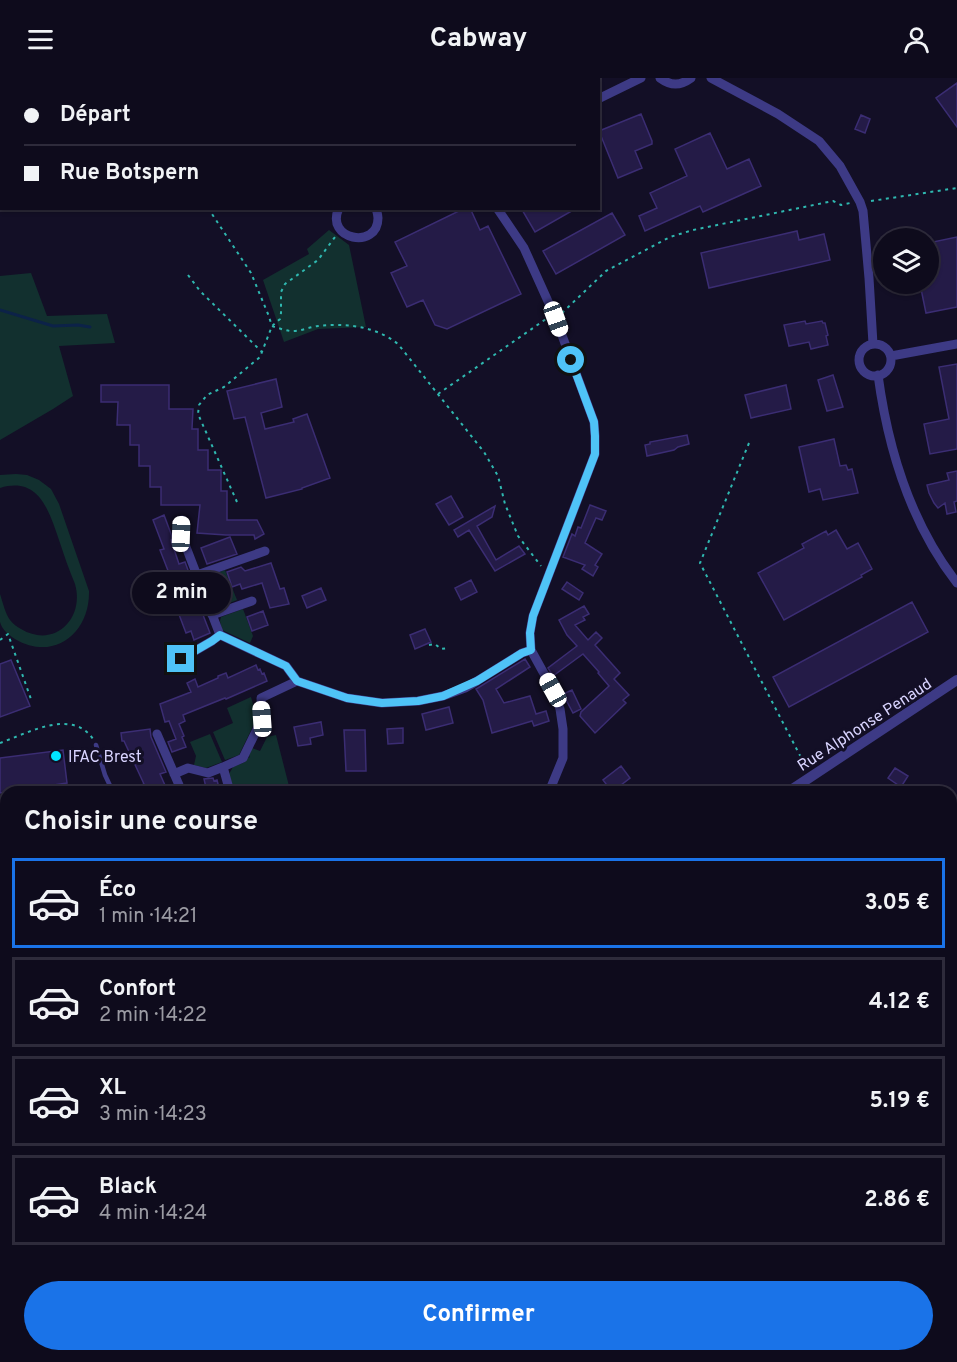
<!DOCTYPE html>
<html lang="fr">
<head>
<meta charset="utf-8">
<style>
  body { margin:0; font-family:Overpass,sans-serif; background:#1c1929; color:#f1f3f6; height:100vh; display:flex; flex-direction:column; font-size:22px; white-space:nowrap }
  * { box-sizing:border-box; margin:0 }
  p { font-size:20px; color:#9b9ba3 }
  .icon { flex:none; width:33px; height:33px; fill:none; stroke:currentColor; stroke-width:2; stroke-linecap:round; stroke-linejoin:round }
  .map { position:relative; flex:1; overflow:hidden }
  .side { position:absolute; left:0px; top:708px; width:957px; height:576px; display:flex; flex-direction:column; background:#0e0b1c; border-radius:18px 18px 0 0; box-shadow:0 2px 4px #0004,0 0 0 2px #2e2b3b }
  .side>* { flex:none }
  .top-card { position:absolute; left:0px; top:0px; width:600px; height:132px; box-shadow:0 2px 4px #0004,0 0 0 2px #2e2b3b; display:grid; align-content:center; height:132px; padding:0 24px; background:#0e0b1c }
  .buttons { position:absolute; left:873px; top:150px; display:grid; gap:12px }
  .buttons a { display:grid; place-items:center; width:66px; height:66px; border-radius:50%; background:#0e0b1c; box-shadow:0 2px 4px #0004,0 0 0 2px #2e2b3b; font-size:30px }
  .end { position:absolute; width:27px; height:27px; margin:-14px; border:8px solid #4fc3f7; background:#111; box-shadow:0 0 0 3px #111 }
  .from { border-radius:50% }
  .bubble { position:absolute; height:42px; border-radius:21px; background:#0e0b1c; box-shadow:0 2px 4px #0004,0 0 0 2px #2e2b3b; font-size:20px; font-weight:700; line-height:42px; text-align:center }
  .car { position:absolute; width:18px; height:36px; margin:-18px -9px; border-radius:8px; box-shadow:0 0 4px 2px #0007; background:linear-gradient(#fff 24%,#345 0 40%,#fff 0 76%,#345 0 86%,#fff 0) }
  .top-card b { display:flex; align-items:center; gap:21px; height:57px; font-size:22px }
  .top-card b+b { border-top:2px solid #2e2b3b }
  .top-card i { width:15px; height:15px; background:#f1f3f6 }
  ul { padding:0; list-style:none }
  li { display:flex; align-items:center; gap:18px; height:90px; margin:0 12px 9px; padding:0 12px; border:3px solid #2e2b3b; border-radius:0px }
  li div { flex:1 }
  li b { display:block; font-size:22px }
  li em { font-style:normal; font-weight:700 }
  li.selected { border-color:#1a73e8 }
  li>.icon { width:54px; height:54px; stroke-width:1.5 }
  h2 { padding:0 24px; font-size:27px; line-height:72px }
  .primary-button { display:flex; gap:12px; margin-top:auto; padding:12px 24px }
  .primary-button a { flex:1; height:69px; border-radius:36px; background:#1a73e8; color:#fff; font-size:24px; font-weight:700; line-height:69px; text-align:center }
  header { display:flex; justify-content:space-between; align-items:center; height:78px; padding:0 24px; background:#0e0b1c; font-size:27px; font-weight:700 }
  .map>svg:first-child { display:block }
</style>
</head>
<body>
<header><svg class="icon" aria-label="menu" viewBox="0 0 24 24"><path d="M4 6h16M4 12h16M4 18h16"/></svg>Cabway<svg class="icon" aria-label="person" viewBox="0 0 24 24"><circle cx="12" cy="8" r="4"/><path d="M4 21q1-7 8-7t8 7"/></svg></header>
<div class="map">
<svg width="957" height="1284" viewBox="0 0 957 1284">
  <rect width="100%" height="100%" fill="#130f26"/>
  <path fill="#12302f" d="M329 152 349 167 366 249 318 251 284 264 263 202 309 176 307 171Z
    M31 195 47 238 107 236 115 265 59 268 73 318 53 331 0 362V198Z
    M16 396 27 397 39 402 51 411 59 426 89 513C90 555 54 584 15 561 9 557 2 552 0 544 0 536 0 525 0 516 3 525 5 535 10 542 13 546 17 549 21 551 54 571 85 541 75 506 69 492 64 477 59 462 49 433 39 398 0 410V397Z
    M225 492 237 522 217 530 213 528 205 506 208 498Z
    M243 531 253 558 250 565 222 552 220 543 221 539Z
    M251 619 257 640 239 677 225 682 213 654 233 645 227 630Z
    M210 656 222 684 206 690 194 687 196 678 190 664Z
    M276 657 290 712 282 714H234L229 696 233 689 245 684 248 680 250 679 249 678 252 670 260 673 267 659Z
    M0 1186 6 1188V1278H41V1284H0Z"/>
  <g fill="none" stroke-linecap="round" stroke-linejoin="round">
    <path stroke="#0c2248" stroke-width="3" d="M0 232 53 248 78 247 90 249
      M0 1071 6 1088
      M23 1284V1278"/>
  </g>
  <path fill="#241b47" stroke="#3b2d73" stroke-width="1.5" d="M957 5V49L936 20Z
    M641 36 652 63V66L635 73 642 90 618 100 599 53Z
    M861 37 870 41 865 55 855 51Z
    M710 55 727 91 749 81 761 108 703 134 700 128 645 153 639 138 657 130 650 115 687 98 675 71Z
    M465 130H470L480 152 488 148 521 216 447 251 435 247 423 222 407 229 391 195 407 188 395 164Z
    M521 130H577L535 154Z
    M612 135 625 157 556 196 543 173Z
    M797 153 799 162 824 156 830 182 709 210 701 175Z
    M957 159V229L926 235 920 206H928V165Z
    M805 243 806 246 822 243 823 245H825L828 257 826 258 828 267 811 271 809 264 789 268 784 247Z
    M957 286V371L930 376 924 346 949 341 939 289Z
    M833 297 843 329 827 333 818 302Z
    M276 301 282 329 261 335 265 351 294 344 293 341 307 336 330 400 302 410V411L266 420 245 339 234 341 227 313Z
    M101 307H169V331H193L192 351H198V372H208V392H221V413H227V442H257L264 456 255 461 254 457H226L197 455 200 427H161V409H150V388H139V367H130V347H117L118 324H101Z
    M786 307 791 331 751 340 745 317Z
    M687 357 689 366 678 369 674 372 647 378 645 367 650 366V364Z
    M834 361 840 388 846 387 848 392 852 391 858 415 823 422 820 411 809 414 799 369Z
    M957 393V423L954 424 956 434 947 436 945 425 938 430 934 425 929 415 927 407 949 402 947 395Z
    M451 418 463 439 449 447 436 426Z
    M590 427 606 433 602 442 596 440 585 465 602 476 595 487 598 489 593 498 582 491 585 487 563 479 572 456 575 458 578 449 581 450Z
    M495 428 492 439 477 448 496 482 519 468 525 476 495 493 469 452 458 459 454 452Z
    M164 437 173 461 171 462 179 486 185 484 188 492 183 494 189 512 193 511 210 555 194 562 191 553 186 555 169 510 174 508 160 472 164 471 153 442Z
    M836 452 847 471 858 465 872 491 861 497 862 499 784 542 758 495 804 470 802 466 826 453 828 457Z
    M230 459 237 476 207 486 201 470Z
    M271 485 280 511 284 510 289 526 270 530 262 505 242 511 240 506 232 509 227 494 241 489 245 493Z
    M471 502 477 514 461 522 455 510Z
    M567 504 583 515 579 522 562 511Z
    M321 510 326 522 307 530 302 518Z
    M912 524 928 554 789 629 773 599Z
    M584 528 589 536 583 539 585 542 575 547 588 562 596 554 602 560 595 567 620 595 614 601 629 617 623 622 626 625 595 655 580 638 581 634 609 608 598 595 599 594 583 576 553 598 548 590 577 568 567 557 559 542Z
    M263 533 268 547 252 553 247 539Z
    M425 551 431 564 415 571 410 557Z
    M525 581 530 589 496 611 504 625 530 618 536 636 546 633 549 643 534 648 532 643 492 655 483 622 476 611Z
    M11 582 30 628 0 639V586Z
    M256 587 258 592 260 591 262 596 264 595 267 603 226 621 225 620 183 637 185 643 179 646 184 658 182 659 186 669 172 674 168 664 176 661 169 643 165 644 160 626 191 614 187 605 195 601 198 609 218 600V598L226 595 228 600Z
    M572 612 581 631 573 635 563 616Z
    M449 629 453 645 426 652 422 636Z
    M321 644 323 657 310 660 311 666 298 668 294 649Z
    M403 650V665L388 666 387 651Z
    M150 651 151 659 166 694 160 696 168 714H125L144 706 124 663H122L121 655Z
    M344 652H365L366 693H346Z
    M63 672 67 705 0 715V680Z
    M621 688 630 700 612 714 603 702Z
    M895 690 908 698 901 709 888 700Z
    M213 700 214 703 217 702 220 714H207L204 701Z"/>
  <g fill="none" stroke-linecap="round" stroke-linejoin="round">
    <path stroke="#2fb8b0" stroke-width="2" stroke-dasharray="3 4.5" stroke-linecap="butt" d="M143 0 144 2
      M871 123 957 110
      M208 130 251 195 268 236 272 248
      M188 197 200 213 262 274
      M562 235 606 193 670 159 693 152 833 123 841 127 850 125
      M272 248C278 250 284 252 290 253 299 254 309 249 318 248 345 245 376 248 398 266L484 374 498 398 505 426 518 458 541 488
      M438 316 546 241
      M749 365 700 485 807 691
      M237 424 198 336 199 327 207 317 224 309 260 279 272 248 280 241 281 235V214L285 206 318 182 335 159
      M0 562 8 556 32 624
      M429 567 435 566 441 571 448 570
      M0 665C28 655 72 630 93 661
      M682 1284V1278"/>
    <path stroke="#3d3a85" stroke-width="4.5" d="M96 667 105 697 113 714
      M0 991 5 999"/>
    <path stroke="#3d3a85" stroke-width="9" d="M265 0 266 2
      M660 0C671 8 680 8 691 0
      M711 0 778 36 819 63 840 88 860 124 863 133 869 200 873 266
      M598 21 641 0
      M339 130C324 162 378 172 378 140 378 137 377 134 376 130
      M497 130 524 170 556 241 594 344 595 358V376L533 538 530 555 531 572 553 612 560 631 563 651V680L549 714
      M859 282a16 16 0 1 1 32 0a16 16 0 1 1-32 0Z
      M891 278 957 266
      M878 297C888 371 911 446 957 505
      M182 442 181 456 220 557 286 588 297 603 347 620 382 625 418 623 443 618 465 610 477 603 522 575 531 572
      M197 497 265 473
      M212 537 252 523
      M181 581 212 563 220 557
      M157 656 182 714
      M174 696 188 690 208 695 223 689
      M230 714 223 689 243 680 262 641 261 620 297 603
      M489 714V713
      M951 1158 957 1142
      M670 1284V1278"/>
    <path stroke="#3d3a85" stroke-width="10" d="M788 714 957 602
      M0 1175 6 1172"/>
  </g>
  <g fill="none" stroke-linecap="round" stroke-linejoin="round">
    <path stroke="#4fc3f7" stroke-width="8" d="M181 581 212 563 220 557 286 588 297 603 347 620 382 625 418 623 443 618 477 603 522 575 531 572 530 555 533 538 595 376V358L594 344 571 282"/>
  </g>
  <circle fill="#00e5ff" stroke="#130f26" stroke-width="2" cx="56" cy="678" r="6"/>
  <g text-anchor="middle" stroke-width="6" stroke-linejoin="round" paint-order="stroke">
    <g font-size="16" fill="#d9d4ff" stroke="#130f26">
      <text transform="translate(864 646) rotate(-33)" y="6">Rue Alphonse Penaud</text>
    </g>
    <g font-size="16" fill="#d9d4ff" stroke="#130f26" text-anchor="start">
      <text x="68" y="684">IFAC Brest</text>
    </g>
  </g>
</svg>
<div class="buttons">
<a><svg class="icon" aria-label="layers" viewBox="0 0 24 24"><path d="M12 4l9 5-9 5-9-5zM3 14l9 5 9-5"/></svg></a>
</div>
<i class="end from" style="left:571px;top:282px"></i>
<i class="end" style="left:181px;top:581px"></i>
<div class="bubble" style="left:132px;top:494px;width:99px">2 min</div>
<i class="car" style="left:556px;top:241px;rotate:160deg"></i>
<i class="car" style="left:181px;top:456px;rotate:2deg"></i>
<i class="car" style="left:553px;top:612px;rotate:331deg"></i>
<i class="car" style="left:262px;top:641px;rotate:356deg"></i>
<div class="top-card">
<b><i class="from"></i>Départ</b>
<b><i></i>Rue Botspern</b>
</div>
<section class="side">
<h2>Choisir une course</h2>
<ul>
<li class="selected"><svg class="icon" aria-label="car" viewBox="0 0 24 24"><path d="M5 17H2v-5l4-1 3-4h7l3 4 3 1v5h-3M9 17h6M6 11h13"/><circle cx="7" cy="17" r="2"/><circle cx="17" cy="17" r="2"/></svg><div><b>Éco</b><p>1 min · 14:21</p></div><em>3.05 €</em></li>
<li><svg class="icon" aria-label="car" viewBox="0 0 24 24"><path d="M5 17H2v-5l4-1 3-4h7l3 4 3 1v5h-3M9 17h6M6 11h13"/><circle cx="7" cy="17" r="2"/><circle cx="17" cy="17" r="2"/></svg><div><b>Confort</b><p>2 min · 14:22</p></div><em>4.12 €</em></li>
<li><svg class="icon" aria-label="car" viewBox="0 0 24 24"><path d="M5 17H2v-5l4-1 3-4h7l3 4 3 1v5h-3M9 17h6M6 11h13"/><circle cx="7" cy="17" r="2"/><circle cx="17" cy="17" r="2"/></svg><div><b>XL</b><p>3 min · 14:23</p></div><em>5.19 €</em></li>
<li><svg class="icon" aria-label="car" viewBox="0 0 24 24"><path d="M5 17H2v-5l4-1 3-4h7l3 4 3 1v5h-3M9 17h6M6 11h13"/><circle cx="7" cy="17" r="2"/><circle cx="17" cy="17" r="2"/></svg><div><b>Black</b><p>4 min · 14:24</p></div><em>2.86 €</em></li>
</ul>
<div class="primary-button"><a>Confirmer</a></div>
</section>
</div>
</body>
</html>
